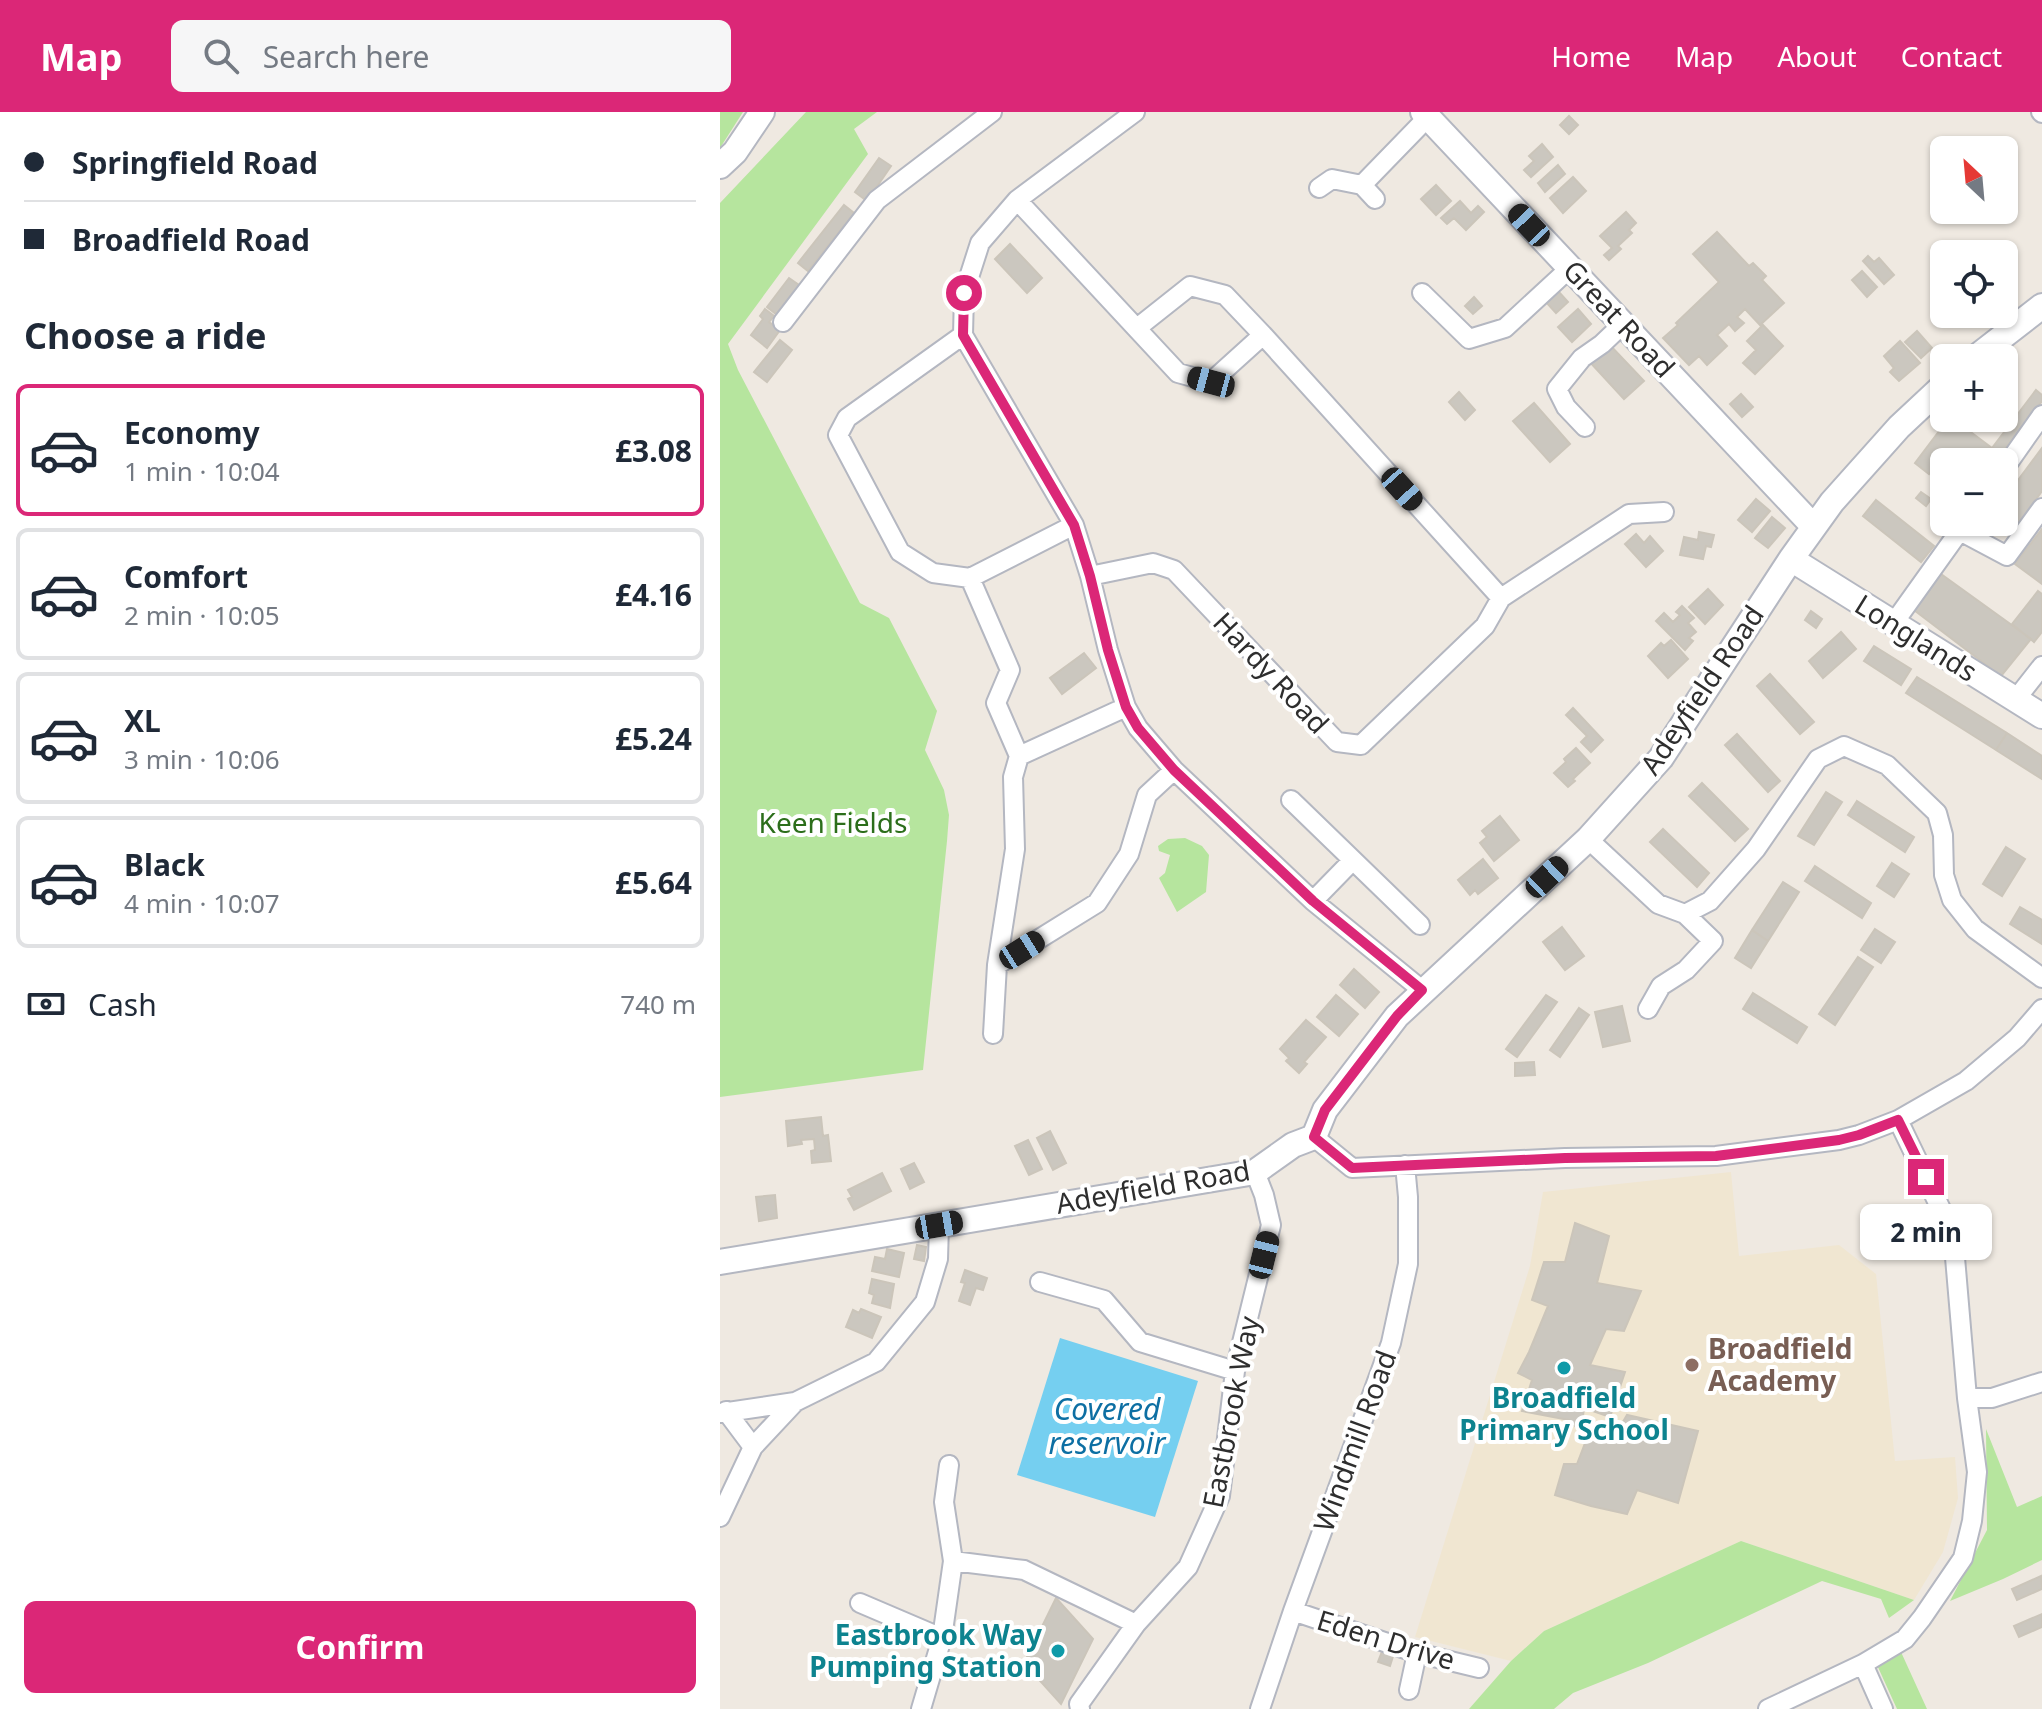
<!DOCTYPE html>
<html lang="en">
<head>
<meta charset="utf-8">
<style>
  body { margin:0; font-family:"Noto Sans",sans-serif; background:#f6f6f7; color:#1f2937; height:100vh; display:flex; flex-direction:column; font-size:30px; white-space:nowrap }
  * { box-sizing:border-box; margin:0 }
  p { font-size:26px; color:#747a83 }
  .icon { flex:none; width:44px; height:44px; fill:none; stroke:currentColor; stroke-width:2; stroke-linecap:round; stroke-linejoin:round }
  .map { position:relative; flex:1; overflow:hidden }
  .drawer { display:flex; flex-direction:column; background:#fff; width:720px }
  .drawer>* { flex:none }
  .top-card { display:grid; align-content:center; height:176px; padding:0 24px; background:#fff }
  .needle { width:52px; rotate:334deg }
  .buttons { position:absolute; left:1210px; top:24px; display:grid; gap:16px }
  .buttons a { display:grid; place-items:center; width:88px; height:88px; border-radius:12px; background:#fff; box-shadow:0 2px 6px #0004; font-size:40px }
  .end { position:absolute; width:36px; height:36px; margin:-18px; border:10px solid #db2777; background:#fff; box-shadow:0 0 0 4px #fff }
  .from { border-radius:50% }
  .bubble { position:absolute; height:56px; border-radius:12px; background:#fff; box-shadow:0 2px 6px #0004; font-size:26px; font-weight:700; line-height:56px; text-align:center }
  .car { position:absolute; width:24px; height:48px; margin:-24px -12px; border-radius:10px; box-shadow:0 0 6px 2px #0007; background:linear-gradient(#222 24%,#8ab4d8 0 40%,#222 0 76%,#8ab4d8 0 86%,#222 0) }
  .top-card b { display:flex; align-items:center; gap:28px; height:76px; font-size:30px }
  .top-card b+b { border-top:2px solid #e0e1e3 }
  .top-card i { width:20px; height:20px; background:#1f2937 }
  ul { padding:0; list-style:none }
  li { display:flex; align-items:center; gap:24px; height:132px; margin:0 16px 12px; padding:0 8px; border:4px solid #e0e1e3; border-radius:12px }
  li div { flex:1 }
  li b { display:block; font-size:30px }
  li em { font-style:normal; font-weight:700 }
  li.current { border-color:#db2777 }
  li>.icon { width:72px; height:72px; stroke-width:1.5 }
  h2 { padding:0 24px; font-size:36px; line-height:96px }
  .pay { display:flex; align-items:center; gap:20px; height:88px; padding:0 24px; font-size:30px }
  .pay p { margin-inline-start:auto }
  .cta { display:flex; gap:16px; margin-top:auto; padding:16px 24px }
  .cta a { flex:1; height:92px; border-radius:12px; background:#db2777; color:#fff; font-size:32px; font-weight:700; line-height:92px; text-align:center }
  header { display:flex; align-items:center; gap:48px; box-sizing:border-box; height:112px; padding:0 40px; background:#db2777; color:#fff }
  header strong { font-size:38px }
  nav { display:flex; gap:44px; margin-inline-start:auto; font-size:28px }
  .search { width:560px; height:72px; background:#f6f6f7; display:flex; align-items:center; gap:20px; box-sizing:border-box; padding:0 28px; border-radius:12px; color:#747a83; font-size:30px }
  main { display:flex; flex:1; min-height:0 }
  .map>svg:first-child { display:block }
</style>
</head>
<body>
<header>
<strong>Map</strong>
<div class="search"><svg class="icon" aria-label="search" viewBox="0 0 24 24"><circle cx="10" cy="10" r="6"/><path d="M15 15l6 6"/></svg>Search here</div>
<nav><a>Home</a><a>Map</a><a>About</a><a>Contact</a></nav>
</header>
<main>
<section class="drawer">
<div class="top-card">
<b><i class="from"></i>Springfield Road</b>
<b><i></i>Broadfield Road</b>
</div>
<h2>Choose a ride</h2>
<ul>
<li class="current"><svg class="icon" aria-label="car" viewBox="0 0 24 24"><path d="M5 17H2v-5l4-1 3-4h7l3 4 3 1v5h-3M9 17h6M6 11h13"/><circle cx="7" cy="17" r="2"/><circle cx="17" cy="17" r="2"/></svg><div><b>Economy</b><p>1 min · 10:04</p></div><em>£3.08</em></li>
<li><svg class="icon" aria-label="car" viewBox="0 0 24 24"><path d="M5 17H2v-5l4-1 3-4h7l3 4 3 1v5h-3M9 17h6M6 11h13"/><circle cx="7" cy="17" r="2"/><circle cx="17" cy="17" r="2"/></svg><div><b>Comfort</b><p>2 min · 10:05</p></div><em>£4.16</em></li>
<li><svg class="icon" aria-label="car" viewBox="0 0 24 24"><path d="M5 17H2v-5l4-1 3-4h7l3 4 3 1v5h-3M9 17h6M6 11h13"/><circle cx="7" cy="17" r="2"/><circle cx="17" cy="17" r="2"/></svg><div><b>XL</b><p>3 min · 10:06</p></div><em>£5.24</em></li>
<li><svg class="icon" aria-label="car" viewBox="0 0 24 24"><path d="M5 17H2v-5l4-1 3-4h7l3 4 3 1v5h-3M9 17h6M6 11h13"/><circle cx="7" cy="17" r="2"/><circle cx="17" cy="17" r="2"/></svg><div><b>Black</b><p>4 min · 10:07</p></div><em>£5.64</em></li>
</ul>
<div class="pay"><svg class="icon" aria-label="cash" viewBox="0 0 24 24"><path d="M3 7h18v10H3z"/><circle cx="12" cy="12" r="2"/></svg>Cash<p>740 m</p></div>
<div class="cta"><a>Confirm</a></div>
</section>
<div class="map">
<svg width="1322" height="1597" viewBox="0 0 1322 1597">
  <rect width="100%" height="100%" fill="#efe9e1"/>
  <path fill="#f0e6d1" d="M1011 1060 1019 1144 1119 1133 1156 1162 1175 1349 1235 1345 1238 1386 1223 1440 1194 1488 1021 1429 824 1519 791 1549 695 1525 810 1154 823 1080Z"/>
  <path fill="#b6e59e" d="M0 0H23L0 36Z
    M86 0H157L134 17 148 42 8 232 18 258 140 491 169 506 217 599 205 638 224 678 229 703 227 729 203 958 0 985V91Z
    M465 726 482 734 489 743 486 780 457 800 439 766 445 761 450 743 439 739 438 734 448 727Z
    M1266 1317 1297 1395 1322 1384V1448L1283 1467 1230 1489 1267 1418Z
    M1021 1429 1194 1488 1169 1506 1161 1487 1102 1469 928 1551 853 1581 834 1597H749L791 1549 824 1519Z
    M1181 1540 1207 1597H1177L1157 1553Z"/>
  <path fill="#75cff0" d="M340 1226 478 1269 435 1405 297 1363Z"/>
  <path fill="#cbc7bf" stroke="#cbc5ba" stroke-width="2" d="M849 4 858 13 849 22 840 13Z
    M822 32 833 45 811 65 804 58 814 49 809 44Z
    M159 46 171 54 147 89 135 80Z
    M838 53 845 62 825 80 818 71Z
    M853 65 866 79 843 101 830 86Z
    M716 73 731 89 716 103 701 87Z
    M740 89 751 101 758 94 764 100 746 118 734 106 727 112 721 106Z
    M124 93 134 101 88 159 78 151Z
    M906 100 916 111 909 118 912 121 898 134 901 137 889 148 884 143 892 136 880 124Z
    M997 120 1029 154 1033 151 1046 164 1042 168 1064 191 1040 213 1025 197 1017 205 1024 211 1015 219 1009 212 997 223 1007 234 987 253 979 244 969 253 943 226 958 213 956 211 999 170 973 142Z
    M290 132 322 166 307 181 275 147Z
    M1148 144 1154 150 1159 146 1174 163 1164 172 1143 149Z
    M1142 159 1157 175 1147 185 1132 168Z
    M69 166 79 173 56 202 47 195Z
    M838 179 848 190 836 201 826 190Z
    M754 185 762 194 753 202 745 194Z
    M45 197 54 204 49 210 60 218 47 236 31 223 43 207 40 204Z
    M858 197 871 212 852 230 838 215Z
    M1043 213 1063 234 1035 262 1023 251 1036 238 1027 229Z
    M1197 219 1212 236 1201 246 1185 230Z
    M60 228 72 238 47 270 34 260Z
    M1180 229 1200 251 1179 269 1170 260 1174 256 1164 244Z
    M887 230 924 269 904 287 868 248Z
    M1316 278 1322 283V289L1275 350H1261L1245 338 1236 350 1224 351 1220 348 1209 362 1195 351 1229 306H1232L1272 336Z
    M739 280 755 298 745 308 729 290Z
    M1021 282 1033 295 1022 305 1010 292Z
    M814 291 850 332 830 350 793 309Z
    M1322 336V379L1298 412 1284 401V387Z
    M1201 380 1211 387 1206 394 1196 386Z
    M1036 387 1050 399 1032 420 1018 408Z
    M1156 388 1214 434 1201 450 1143 404Z
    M1052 405 1065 416 1048 436 1035 426Z
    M1322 417V472L1295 452Z
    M979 420 994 423 991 435 986 434 983 447 960 443 964 425 978 428Z
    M916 422 924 431 930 424 943 439 926 455 905 432Z
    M1221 462 1311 527 1281 564 1194 498Z
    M988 477 1003 493 985 512 969 495Z
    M1318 479 1322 482V520L1314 530 1292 512Z
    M962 494 974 506 968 511 976 520 969 526 973 529 965 538 936 509 944 501 953 510 960 503 956 500Z
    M1091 499 1102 507 1096 516 1085 508Z
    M1121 520 1136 537 1103 566 1089 549Z
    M951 528 968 547 948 566 928 544 941 531 944 534Z
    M1154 534 1191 557 1181 573 1144 549Z
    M364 541 376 556 342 582 330 566Z
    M1050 562 1094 610 1080 622 1037 574Z
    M1197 565 1287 621 1276 638 1186 581Z
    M853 596 883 628 871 640 861 630 867 624 846 603Z
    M1287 621 1322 644V667L1276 638Z
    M1017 622 1060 669 1048 680 1005 633Z
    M856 636 870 651 853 667 855 669 848 675 834 661 846 650 844 647Z
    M982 671 1028 717 1015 729 969 684Z
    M1106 680 1122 690 1094 733 1078 724Z
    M1137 689 1194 725 1185 740 1128 703Z
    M780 704 799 728 774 749 760 731 767 725 762 719Z
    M943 717 989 761 977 775 930 730Z
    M1286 735 1305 747 1282 784 1263 772Z
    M763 747 778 766 758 782 755 778 750 783 738 768Z
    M1172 751 1189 762 1174 785 1157 774Z
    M1095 754 1151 791 1142 806 1085 769Z
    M1063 770 1079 780 1048 829 1032 818Z
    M1300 795 1322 808V832L1290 812Z
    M842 815 864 844 845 858 823 830Z
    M1155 817 1175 830 1161 851 1141 838Z
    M1032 818 1048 829 1031 856 1015 846Z
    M1138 845 1153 855 1115 913 1099 902Z
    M634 857 659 880 645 896 620 873Z
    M1033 881 1087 915 1077 931 1023 897Z
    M616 883 638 902 619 924 597 905Z
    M826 883 837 890 797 945 786 937Z
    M902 894 910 929 883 935 875 900Z
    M859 896 869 903 840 945 830 938Z
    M586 908 606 925 584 950 587 952 579 961 566 949 569 946 560 937Z
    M814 950 815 963 795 964V951Z
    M101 1005 103 1024 108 1023 111 1049 92 1051 91 1039 95 1038 94 1027 81 1028 82 1032 68 1034 66 1009Z
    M330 1019 346 1051 333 1058 317 1026Z
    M308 1028 322 1057 309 1063 295 1034Z
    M194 1051 204 1070 190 1077 181 1057Z
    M162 1061 171 1079 134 1098 128 1087 132 1085 128 1078Z
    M55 1083 57 1106 39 1109 36 1085Z
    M855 1111 889 1124 877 1171 921 1179 904 1219 886 1217 870 1253 905 1260 890 1305 864 1296 862 1311 894 1325 907 1303 978 1319 958 1391 917 1378 907 1402 871 1394 835 1383 844 1352H857L867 1326 849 1308 802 1299 812 1268 798 1261 809 1240 828 1194 812 1188 824 1150H845Z
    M197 1133 206 1135 204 1149 194 1147Z
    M167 1137 184 1141 179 1165 152 1159 155 1145 165 1147Z
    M245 1158 267 1166 263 1178 256 1176 250 1193 239 1189 245 1171 241 1170Z
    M152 1167 174 1172 170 1196 152 1191 154 1183 149 1181Z
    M141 1197 161 1205 152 1226 126 1215 133 1198 139 1201Z
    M1321 1464 1322 1477 1297 1488 1292 1477Z
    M336 1486 373 1527 341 1592 304 1551Z
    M1322 1502V1515L1299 1525 1294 1514Z
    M663 1537 674 1541 670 1554 658 1550Z"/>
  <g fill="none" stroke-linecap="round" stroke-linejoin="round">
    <g stroke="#b4b7c1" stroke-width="22">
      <path id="street" d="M415 0 297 88 260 131 244 181 243 223 354 413 370 464 388 538 406 595 418 616 454 658 593 789 702 878
        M1321 0 1322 1
        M642 73 708 5
        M599 76 612 67 642 73 655 87
        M297 88 458 261 491 270 543 223
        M702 181 749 227 785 216 850 156
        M63 210 157 88 272 0
        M417 216 470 174 505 183 543 223 781 486
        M243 223 127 306 118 323 180 440 213 461 250 466 354 413
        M865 315 846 295 837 277 862 246 882 232 904 211
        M1284 357 1322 303
        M1240 419 1287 444 1322 396
        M370 464 433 451 454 458 617 630 641 633 765 514 781 486 909 402 944 400
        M250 466 290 558 276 591 299 644 293 665 295 737 277 853 273 922
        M1173 512 1246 410
        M1296 587 1322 554
        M299 644 406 595
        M571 688 700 813
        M868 727 938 792 965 802 993 829 966 858 941 874 928 897
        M593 789 633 748
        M965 802 990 789 1036 737 1098 647 1124 634 1167 653 1217 701 1223 723 1224 763 1232 788 1255 817 1322 866
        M277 853 377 791 409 742 427 683 454 658
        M594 1025 632 1056 845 1046 996 1044 1119 1028 1139 1023 1178 1008 1246 969 1297 926 1322 897
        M320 1170 384 1188 420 1230 515 1259
        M1247 1286H1272L1322 1270
        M6 1299 33 1335
        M0 1301 75 1290 156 1250 205 1190 218 1147 219 1113
        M0 1405 33 1335 75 1290
        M233 1449 304 1458 416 1512
        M140 1491 222 1526
        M573 1499 697 1541 759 1556
        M1143 1552 1163 1597
        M689 1578 697 1541
        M201 1597 222 1526 233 1449 224 1390 229 1353
        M360 1597 359 1592 416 1512 468 1455 500 1384 515 1259 551 1113 544 1083 535 1060
        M540 1597 573 1499 671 1231 688 1152V1085L685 1053
        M1048 1597 1143 1552 1185 1527 1202 1506 1243 1446 1252 1409 1257 1360 1247 1286 1233 1122 1178 1008"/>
    </g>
    <g stroke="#b4b7c1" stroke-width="28">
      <path id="secondary" d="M703 0 1094 415
        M0 54 15 40 42 0
        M1255 246 1322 194
        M1071 447 1322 604
        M0 1150 535 1060 573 1033 594 1025 605 998 677 904 868 727 941 646 1071 447 1112 390 1179 315 1224 273"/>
    </g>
    <use href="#street" stroke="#fff" stroke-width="18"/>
    <use href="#secondary" stroke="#fff" stroke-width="24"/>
  </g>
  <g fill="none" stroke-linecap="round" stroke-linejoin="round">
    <path stroke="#db2777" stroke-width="10" d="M244 181 243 223 354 413 370 464 388 538 406 595 418 616 454 658 593 789 702 878 677 904 605 998 594 1025 632 1056 845 1046 996 1044 1119 1028 1139 1023 1178 1008 1206 1065"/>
  </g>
  <circle fill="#8d6e63" stroke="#fff" stroke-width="3" cx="972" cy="1253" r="8"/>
  <g fill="#0f9aa8" stroke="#fff" stroke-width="3">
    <circle cx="844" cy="1256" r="8"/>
    <circle cx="338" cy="1539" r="8"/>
  </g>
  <g text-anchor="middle" stroke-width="8" stroke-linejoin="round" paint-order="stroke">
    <g font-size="28" fill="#2e2e2e" stroke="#fff">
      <text transform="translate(899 207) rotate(47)" y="10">Great Road</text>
      <text transform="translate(1196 526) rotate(32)" y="10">Longlands</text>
      <text transform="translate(551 561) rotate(47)" y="10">Hardy Road</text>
      <text transform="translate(982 578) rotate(-56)" y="10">Adeyfield Road</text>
      <text transform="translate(433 1075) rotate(-10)" y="10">Adeyfield Road</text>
      <text transform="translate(511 1300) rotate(-79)" y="10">Eastbrook Way</text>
      <text transform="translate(635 1329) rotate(-70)" y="10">Windmill Road</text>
      <text transform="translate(666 1528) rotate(17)" y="10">Eden Drive</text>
    </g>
    <g font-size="28" fill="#2c6e1b" stroke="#fff">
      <text x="113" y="721">Keen Fields</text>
    </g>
    <g font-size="28" font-weight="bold" fill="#785e54" stroke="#fff" text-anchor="start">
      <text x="988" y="1247">Broadfield<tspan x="988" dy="32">Academy</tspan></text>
    </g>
    <g font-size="28" font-weight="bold" fill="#0d838f" stroke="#fff">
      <text x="844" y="1296">Broadfield<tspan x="844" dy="32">Primary School</tspan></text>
      <text x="322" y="1533" text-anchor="end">Eastbrook Way<tspan x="322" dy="32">Pumping Station</tspan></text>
    </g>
    <g font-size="30" font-style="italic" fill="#0d6fa3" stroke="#fff">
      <text x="387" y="1308">Covered<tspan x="387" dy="34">reservoir</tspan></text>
    </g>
  </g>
</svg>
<div class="buttons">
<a><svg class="needle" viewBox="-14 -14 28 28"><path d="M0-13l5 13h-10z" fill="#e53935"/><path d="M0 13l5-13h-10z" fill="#747a83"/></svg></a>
<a><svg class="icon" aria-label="locate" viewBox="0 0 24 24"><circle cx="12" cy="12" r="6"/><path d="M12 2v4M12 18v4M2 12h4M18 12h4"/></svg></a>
<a>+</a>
<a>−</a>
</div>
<i class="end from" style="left:244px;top:181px"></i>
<i class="end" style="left:1206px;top:1065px"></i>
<div class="bubble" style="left:1140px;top:1092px;width:132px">2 min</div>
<i class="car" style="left:809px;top:113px;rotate:317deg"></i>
<i class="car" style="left:491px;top:270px;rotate:285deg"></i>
<i class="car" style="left:682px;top:377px;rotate:138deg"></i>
<i class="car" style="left:827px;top:765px;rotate:47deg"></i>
<i class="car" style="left:302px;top:838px;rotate:58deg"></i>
<i class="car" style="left:219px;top:1113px;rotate:80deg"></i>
<i class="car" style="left:544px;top:1143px;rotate:14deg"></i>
</div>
</main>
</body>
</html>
